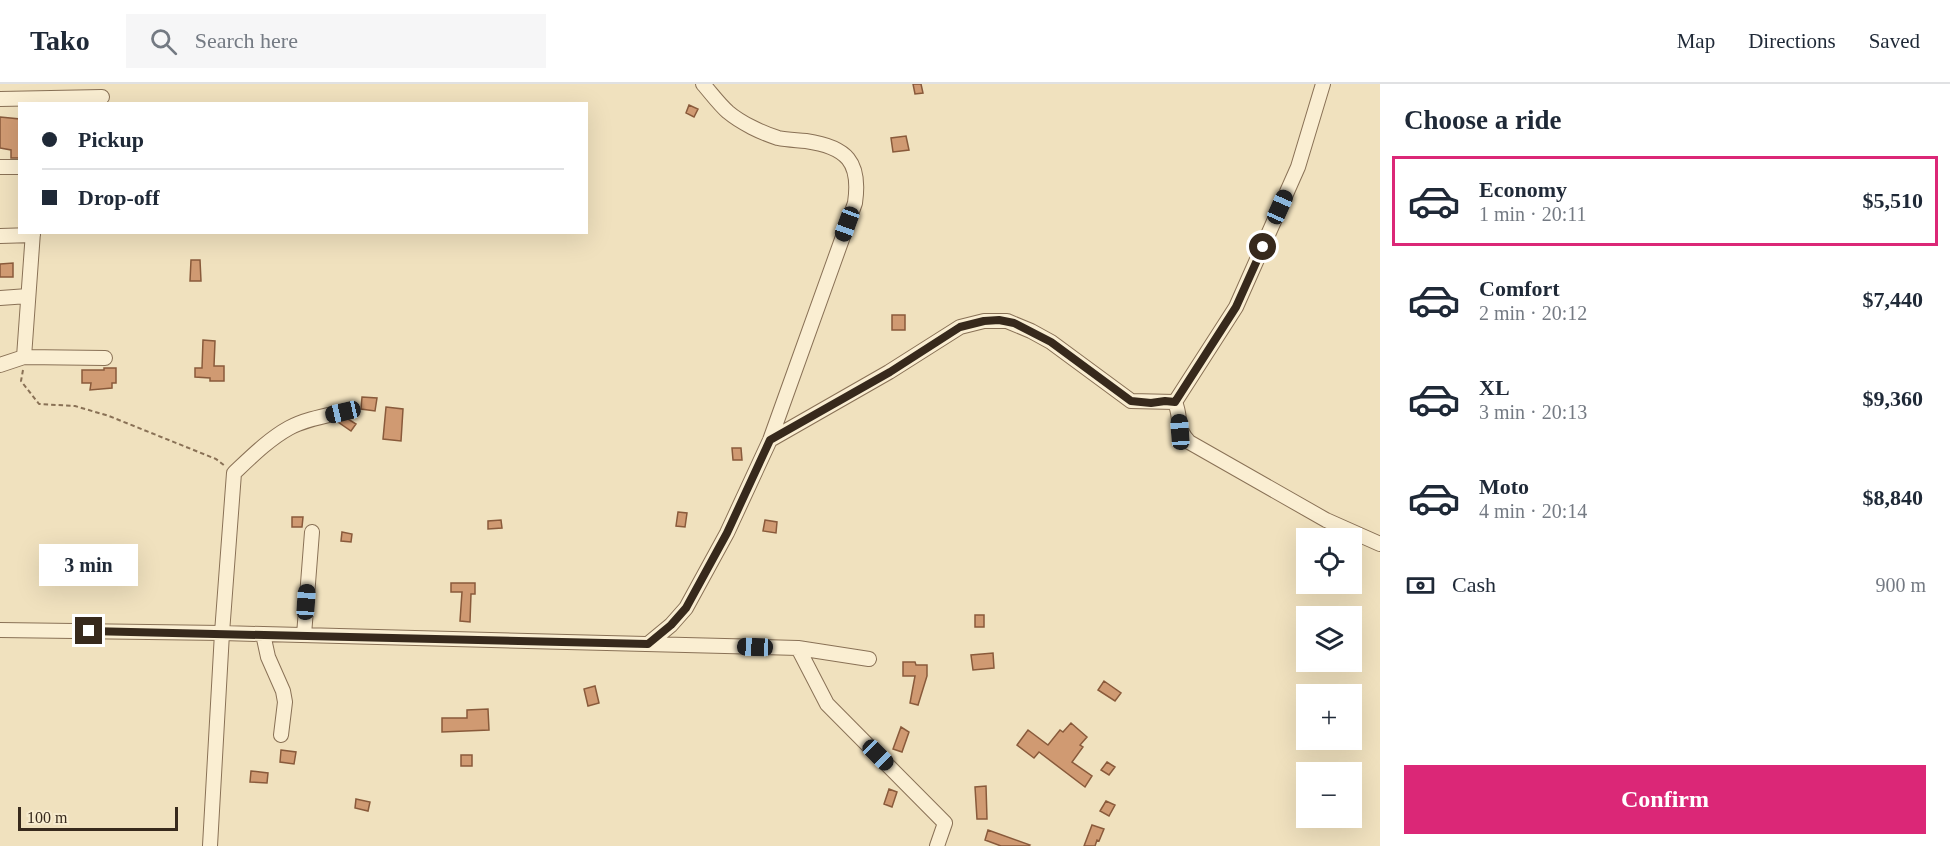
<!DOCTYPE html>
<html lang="en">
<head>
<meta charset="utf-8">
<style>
  body { margin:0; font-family:Georgia,serif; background:#f6f6f7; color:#1f2937; height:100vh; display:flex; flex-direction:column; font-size:22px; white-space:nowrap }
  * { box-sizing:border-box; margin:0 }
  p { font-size:20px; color:#747a83 }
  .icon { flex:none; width:33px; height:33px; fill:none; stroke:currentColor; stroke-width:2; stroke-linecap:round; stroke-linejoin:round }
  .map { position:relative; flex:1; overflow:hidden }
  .drawer { display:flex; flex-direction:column; background:#fff; width:570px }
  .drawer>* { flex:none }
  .guide { position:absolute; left:18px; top:18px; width:570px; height:132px; border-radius:0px; box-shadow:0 6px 24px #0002; display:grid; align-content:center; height:132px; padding:0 24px; background:#fff }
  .fabs { position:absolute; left:1296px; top:444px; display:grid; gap:12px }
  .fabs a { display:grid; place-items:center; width:66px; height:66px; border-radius:0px; background:#fff; box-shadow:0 6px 24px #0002; font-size:30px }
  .scale { position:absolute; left:18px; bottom:15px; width:160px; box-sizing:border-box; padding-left:6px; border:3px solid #37291c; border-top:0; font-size:16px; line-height:21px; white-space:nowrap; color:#37291c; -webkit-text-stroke:4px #f7ebce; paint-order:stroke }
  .end { position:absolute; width:27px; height:27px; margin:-14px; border:8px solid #37291c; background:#fff; box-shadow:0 0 0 3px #fff }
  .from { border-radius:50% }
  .bubble { position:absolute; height:42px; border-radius:0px; background:#fff; box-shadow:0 6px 24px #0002; font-size:20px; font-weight:800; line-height:42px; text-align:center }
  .car { position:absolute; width:18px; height:36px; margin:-18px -9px; border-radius:8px; box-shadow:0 0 4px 2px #0007; background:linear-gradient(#222 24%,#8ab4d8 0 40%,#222 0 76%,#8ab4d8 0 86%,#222 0) }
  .guide b { display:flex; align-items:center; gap:21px; height:57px; font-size:22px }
  .guide b+b { border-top:2px solid #e0e1e3 }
  .guide i { width:15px; height:15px; background:#1f2937 }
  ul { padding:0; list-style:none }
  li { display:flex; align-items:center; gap:18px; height:90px; margin:0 12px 9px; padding:0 12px; border:3px solid transparent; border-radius:0px }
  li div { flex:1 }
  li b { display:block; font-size:22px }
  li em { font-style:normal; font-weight:800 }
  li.on { border-color:#db2777 }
  li>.icon { width:54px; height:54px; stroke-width:1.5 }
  h2 { padding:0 24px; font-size:27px; line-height:72px }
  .pay { display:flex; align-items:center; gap:15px; height:66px; padding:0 24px; font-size:22px }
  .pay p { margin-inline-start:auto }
  .action { display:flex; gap:12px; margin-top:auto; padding:12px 24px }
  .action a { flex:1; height:69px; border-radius:0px; background:#db2777; color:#fff; font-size:24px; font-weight:800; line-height:69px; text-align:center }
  header { display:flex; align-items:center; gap:36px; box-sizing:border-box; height:84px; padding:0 30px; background:#fff; border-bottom:2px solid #e0e1e3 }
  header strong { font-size:28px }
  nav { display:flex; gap:33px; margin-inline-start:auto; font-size:21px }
  .search { width:420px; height:54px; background:#f6f6f7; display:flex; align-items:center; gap:15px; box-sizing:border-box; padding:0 21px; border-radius:0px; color:#747a83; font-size:22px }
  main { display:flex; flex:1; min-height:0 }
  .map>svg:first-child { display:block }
</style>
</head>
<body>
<header>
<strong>Tako</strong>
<div class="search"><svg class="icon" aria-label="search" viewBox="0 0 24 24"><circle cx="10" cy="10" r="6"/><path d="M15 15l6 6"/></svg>Search here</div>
<nav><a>Map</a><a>Directions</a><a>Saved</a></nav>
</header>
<main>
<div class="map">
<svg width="1380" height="762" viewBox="0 0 1380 762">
  <rect width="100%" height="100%" fill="#f0e1be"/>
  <path fill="#d09a72" stroke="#895a3b" stroke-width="1.5" d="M913 0H921L923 9 915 10Z
    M689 21 698 25 694 33 686 29Z
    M0 33 20 35V74H11V66L0 64Z
    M906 52 909 66 893 68 891 54Z
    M191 176H200L201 197H190Z
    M13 179V193H0V180Z
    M892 231H905V246H892Z
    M203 256 215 257 214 282H224V297H210V294L195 293V284H202Z
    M104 284H116V299H112V304L90 306 91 299H82V286H104Z
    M362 313 377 314 375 327 361 325Z
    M386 323 403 325 401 357 383 355Z
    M348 335 356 340 351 347 338 338Z
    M732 364H741L742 376H733Z
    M678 428 687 429 685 443 676 442Z
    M292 433H303L302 443H292Z
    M501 436 502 444 488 445V437Z
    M765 436 777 438 776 449 763 447Z
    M342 448 352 450 351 458 341 457Z
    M451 499H475V510H471L470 538 460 537 462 508H451Z
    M975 531H984V543H975Z
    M993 569 994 584 973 586 971 571Z
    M903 578H915L916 581H927V592L918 621 910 619 915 592H903Z
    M1104 597 1121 609 1115 617 1098 606Z
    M595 602 599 619 588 622 584 605Z
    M488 625 489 646 442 648V634H467V626Z
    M1071 639 1087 653 1080 661 1083 663 1072 678 1092 692 1085 703 1039 668 1034 674 1017 661 1028 646 1048 661 1060 646 1063 648Z
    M901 643 909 648 902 668 893 665Z
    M281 666 296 668 294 680 280 678Z
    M461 671H472V682H461Z
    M1107 678 1115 683 1109 691 1101 686Z
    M251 687 268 689 267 699 250 698Z
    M986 702 987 735H977L975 703Z
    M889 705 897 708 892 723 884 720Z
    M356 715 370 718 368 727 355 724Z
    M1106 717 1115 721 1109 732 1100 727Z
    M1092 741 1104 745 1099 757 1097 756 1095 762H1084Z
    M988 746 1030 761 1029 762H1001L985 756Z"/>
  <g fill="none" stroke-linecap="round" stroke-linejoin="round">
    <g stroke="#897156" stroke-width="16">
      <path id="minor" d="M0 15 102 13
        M0 83H20
        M0 152 33 151
        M0 214 28 212
        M24 273 33 148
        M0 281 24 273 105 274
        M1175 318 1236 223 1298 83 1323 0
        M770 356 889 288 960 243 984 237H1007L1031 247 1051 258 1131 317 1175 318C1182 335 1175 343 1189 358L1326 436 1380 460
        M0 546 222 549 798 564 869 575
        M263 550 268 573 283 607 285 618 281 651
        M304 551 312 448
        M648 560 671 541 686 524 727 449 770 356 855 119C861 78 847 63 806 57 797 56 787 56 778 54 762 49 741 39 728 28 719 20 711 9 703 0
        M798 564 827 620 945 739 937 762
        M210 762 222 549 234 389C251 373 269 355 289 344 306 335 325 332 343 328"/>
    </g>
    <path stroke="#897156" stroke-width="2" stroke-dasharray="4.5 3" stroke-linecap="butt" d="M23 286 21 297 39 320 75 322 109 332 216 375 225 382"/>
    <use href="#minor" stroke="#faeed2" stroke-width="14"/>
  </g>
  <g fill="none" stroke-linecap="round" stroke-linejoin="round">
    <path stroke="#37291c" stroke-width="8" d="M89 547 648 560 671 541 686 524 727 449 770 356 890 288 960 243 984 237 999 236 1014 239 1051 258 1131 317 1151 319 1165 317 1175 318 1236 223 1263 163"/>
  </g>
</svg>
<div class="fabs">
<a><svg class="icon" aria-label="locate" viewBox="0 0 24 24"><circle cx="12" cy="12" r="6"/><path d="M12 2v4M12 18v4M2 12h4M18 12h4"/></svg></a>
<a><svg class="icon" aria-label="layers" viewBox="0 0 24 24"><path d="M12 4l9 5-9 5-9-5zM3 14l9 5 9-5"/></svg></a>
<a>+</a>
<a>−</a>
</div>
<div class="scale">100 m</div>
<i class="end from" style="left:1263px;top:163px"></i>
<i class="end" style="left:89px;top:547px"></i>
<div class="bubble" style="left:39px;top:460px;width:99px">3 min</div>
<i class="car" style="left:1280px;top:123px;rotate:24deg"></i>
<i class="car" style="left:847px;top:140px;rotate:200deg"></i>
<i class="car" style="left:343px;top:328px;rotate:257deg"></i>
<i class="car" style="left:1180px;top:348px;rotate:356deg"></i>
<i class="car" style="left:306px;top:518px;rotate:4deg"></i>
<i class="car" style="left:755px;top:563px;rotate:272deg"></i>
<i class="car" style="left:878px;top:671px;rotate:135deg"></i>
<div class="guide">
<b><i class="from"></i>Pickup</b>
<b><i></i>Drop-off</b>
</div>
</div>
<section class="drawer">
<h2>Choose a ride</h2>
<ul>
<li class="on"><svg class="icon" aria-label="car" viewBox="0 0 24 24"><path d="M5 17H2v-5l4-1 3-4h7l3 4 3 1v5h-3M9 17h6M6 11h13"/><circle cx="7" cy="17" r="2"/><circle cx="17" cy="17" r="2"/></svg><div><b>Economy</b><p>1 min · 20:11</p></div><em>$5,510</em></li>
<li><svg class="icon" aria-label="car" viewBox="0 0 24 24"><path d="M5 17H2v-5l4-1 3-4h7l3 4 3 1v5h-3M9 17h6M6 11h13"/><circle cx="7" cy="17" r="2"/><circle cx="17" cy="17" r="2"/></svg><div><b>Comfort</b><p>2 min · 20:12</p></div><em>$7,440</em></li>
<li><svg class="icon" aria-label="car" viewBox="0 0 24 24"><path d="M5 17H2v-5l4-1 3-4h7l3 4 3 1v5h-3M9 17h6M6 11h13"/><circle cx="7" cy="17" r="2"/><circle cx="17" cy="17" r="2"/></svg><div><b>XL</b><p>3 min · 20:13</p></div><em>$9,360</em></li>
<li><svg class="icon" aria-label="car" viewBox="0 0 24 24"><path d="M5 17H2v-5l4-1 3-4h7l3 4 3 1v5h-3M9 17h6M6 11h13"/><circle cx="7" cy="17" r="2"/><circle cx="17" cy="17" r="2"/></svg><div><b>Moto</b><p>4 min · 20:14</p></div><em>$8,840</em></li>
</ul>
<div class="pay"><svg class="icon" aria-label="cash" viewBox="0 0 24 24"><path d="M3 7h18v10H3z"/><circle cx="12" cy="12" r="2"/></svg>Cash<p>900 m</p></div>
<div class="action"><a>Confirm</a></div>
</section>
</main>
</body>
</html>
